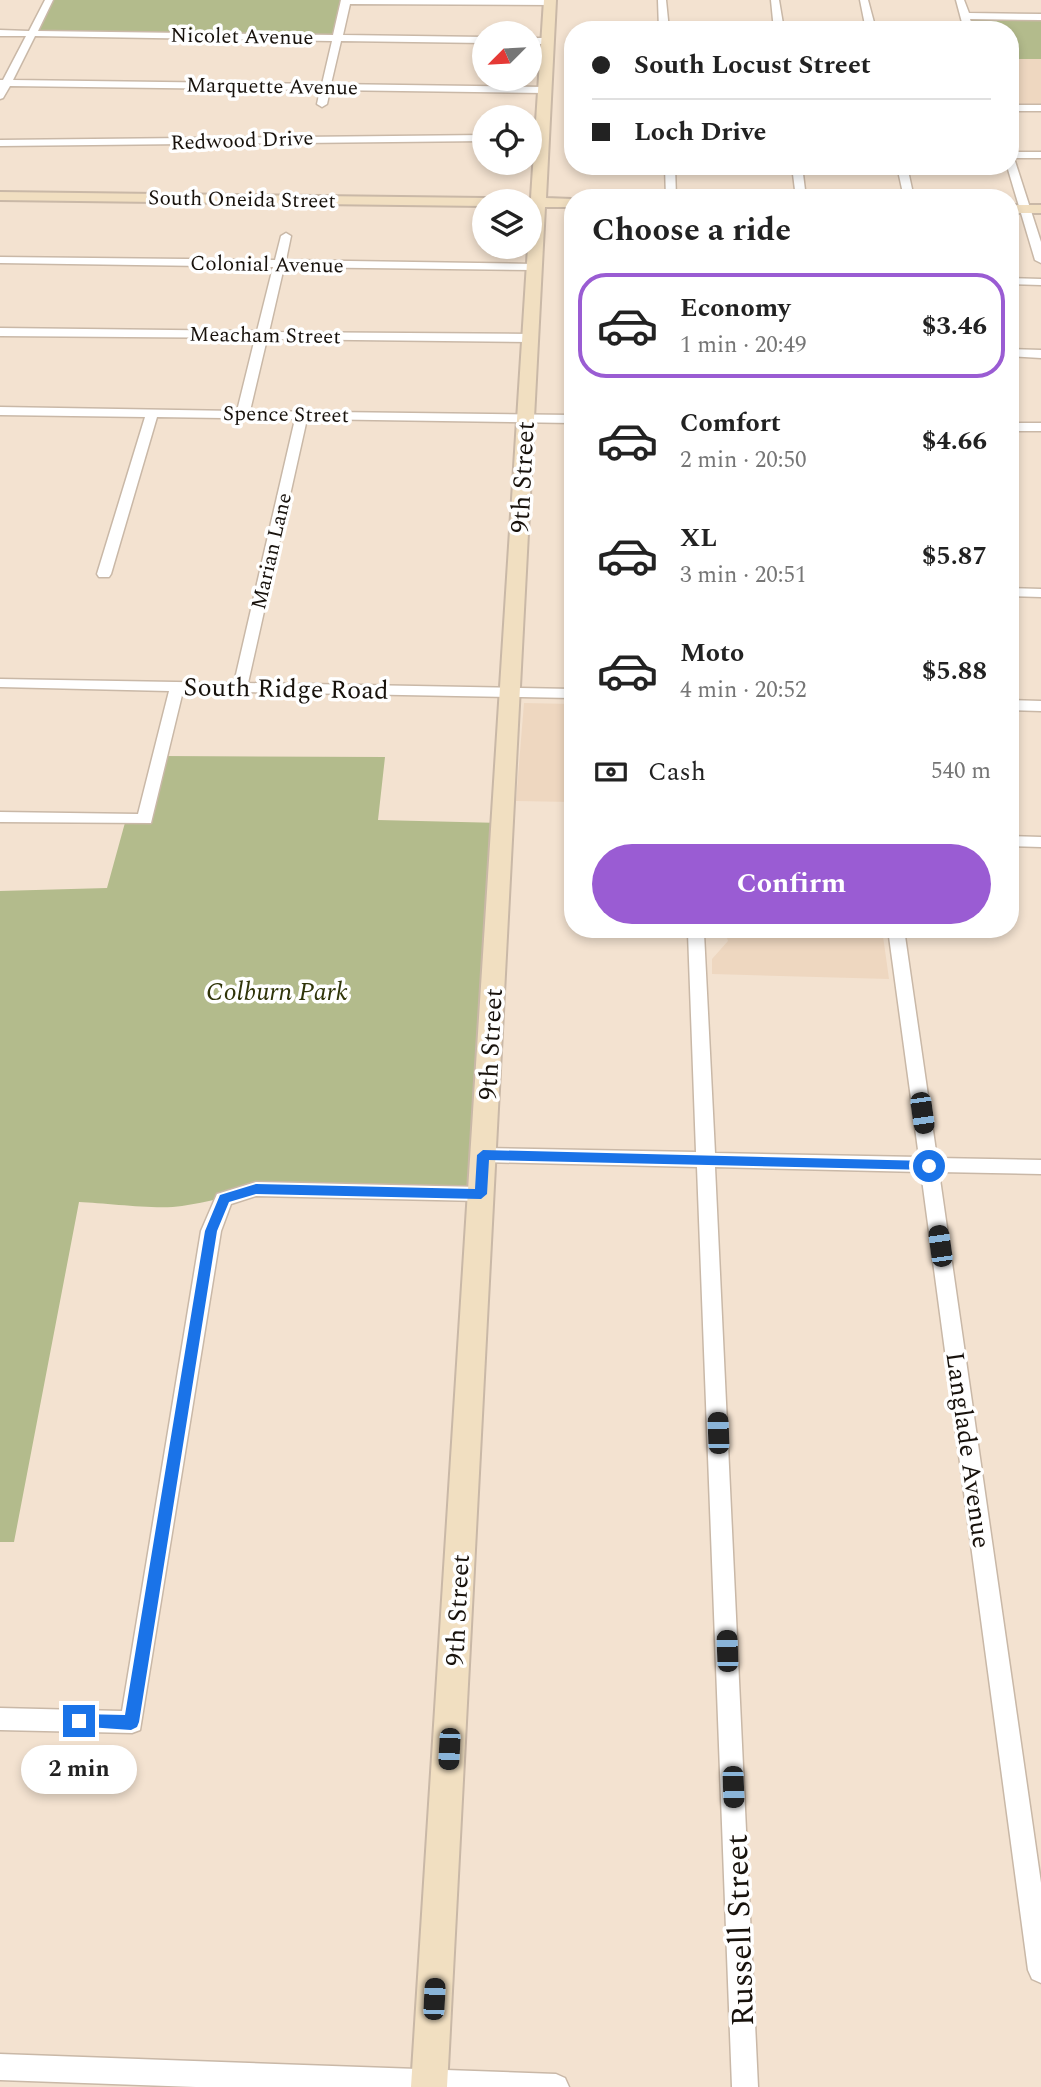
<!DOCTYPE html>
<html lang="en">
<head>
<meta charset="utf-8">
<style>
  body { margin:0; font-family:Spectral,serif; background:#f2f2f2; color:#222; height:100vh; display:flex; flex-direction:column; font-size:26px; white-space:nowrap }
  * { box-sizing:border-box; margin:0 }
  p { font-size:23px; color:#767676 }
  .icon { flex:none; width:38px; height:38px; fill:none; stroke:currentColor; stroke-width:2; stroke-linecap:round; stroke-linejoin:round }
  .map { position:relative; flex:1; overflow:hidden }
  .panel { position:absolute; left:564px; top:189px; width:455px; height:749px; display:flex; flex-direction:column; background:#fff; border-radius:28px; box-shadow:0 4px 10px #0003 }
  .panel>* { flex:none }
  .banner { position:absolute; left:564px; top:21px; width:455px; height:154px; border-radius:28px; box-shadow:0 4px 10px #0003; display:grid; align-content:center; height:154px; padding:0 28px; background:#fff }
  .needle { width:46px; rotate:246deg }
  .fabs { position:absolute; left:472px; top:21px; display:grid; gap:14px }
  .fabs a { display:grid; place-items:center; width:70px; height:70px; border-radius:50%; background:#fff; box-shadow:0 4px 10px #0003; font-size:35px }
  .end { position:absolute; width:32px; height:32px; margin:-16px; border:9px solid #1a73e8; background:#fff; box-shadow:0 0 0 4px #fff }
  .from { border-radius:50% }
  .bubble { position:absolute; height:49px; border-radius:24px; background:#fff; box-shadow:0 4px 10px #0003; font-size:23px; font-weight:700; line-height:49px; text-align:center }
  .car { position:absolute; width:21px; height:42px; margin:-21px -10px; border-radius:9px; box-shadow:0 0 5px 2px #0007; background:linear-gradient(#222 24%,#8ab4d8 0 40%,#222 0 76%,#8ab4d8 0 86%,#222 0) }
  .banner b { display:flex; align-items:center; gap:24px; height:66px; font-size:26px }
  .banner b+b { border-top:2px solid #e0e0e0 }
  .banner i { width:18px; height:18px; background:#222 }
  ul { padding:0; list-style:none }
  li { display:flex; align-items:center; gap:21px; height:105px; margin:0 14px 10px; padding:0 14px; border:4px solid transparent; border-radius:28px }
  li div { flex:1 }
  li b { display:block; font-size:26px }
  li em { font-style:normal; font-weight:700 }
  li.on { border-color:#9a5cd3 }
  li>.icon { width:63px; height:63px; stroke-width:1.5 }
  h2 { padding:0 28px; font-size:32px; line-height:84px }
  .pay { display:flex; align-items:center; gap:18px; height:77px; padding:0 28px; font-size:26px }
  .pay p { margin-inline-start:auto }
  .action { display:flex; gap:14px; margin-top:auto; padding:14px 28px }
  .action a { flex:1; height:80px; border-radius:42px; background:#9a5cd3; color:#fff; font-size:28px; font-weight:700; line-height:80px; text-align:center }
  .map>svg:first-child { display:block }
</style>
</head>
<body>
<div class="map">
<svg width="1041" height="2087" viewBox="0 0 1041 2087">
  <rect width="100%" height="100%" fill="#f3e2d0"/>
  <path fill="#eed7c0" d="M1010 59H1041V108H1010Z
    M524 703 572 704V802L516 801Z
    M724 929H882L889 979 712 974V959L728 941Z"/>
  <path fill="#b3bb8c" d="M49 0H346L337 38 32 33Z
    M965 16 1041 17V59H1010V30H969Z
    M161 756 385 757 378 820 502 823 481 1194 256 1189C232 1196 207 1202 182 1206 156 1210 107 1203 79 1202L14 1542H0V891L107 888 126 819H145Z"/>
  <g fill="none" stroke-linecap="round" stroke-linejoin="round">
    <g stroke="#c9b8a7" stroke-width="3">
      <path id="street" d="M45 0H53L38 31 333 35 341 0H550L553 1V5L350 4 343 35 485 37V43L341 41 331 84 545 87 550 90 545 93 330 90 327 104 322 107 317 104 320 90 10 86 3 98 0 99V80H3L26 36H0V30L29 31ZM35 36 332 41 322 84 13 80Z
        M658 0H666L669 30H659Z
        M771 0H779L784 30H774Z
        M860 0H868L876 30H866Z
        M956 0H964L969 13 1041 14V20L970 19 974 30H964Z
        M530 38H548L553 41 548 44H530Z
        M1010 105H1041V111H1010Z
        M485 135V141L0 146V140Z
        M1010 152H1041V158H1014L1041 242V263L1035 260 1007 166H1010Z
        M665 166H675L676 198H666Z
        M792 166H802L806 198H796Z
        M897 166H907L914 198H904Z
        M286 233 291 236 286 260 534 264 540 267 534 270 284 267 269 332 530 334 536 338 530 342 267 339 250 411 572 415V423L307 419 248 683 572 689V698L183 691 151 823 0 822V812L138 814 169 691 0 687V679L234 683 295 419 157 417 111 574 109 577H99L97 574 145 417 0 415V407L237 411 255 338 0 336V328L257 331 273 267 0 263V257L275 260 281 236Z
        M1010 278 1041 279V285L1010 284Z
        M1010 349 1041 350V358L1010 356Z
        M1010 423H1041V431H1010Z
        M1010 588 1041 589V597L1010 596Z
        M1010 700 1041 701V711L1010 710Z
        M1010 836 1041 837V847L1010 846Z
        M690 929H702L704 933 715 1153 919 1157 888 929H904L937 1158 1041 1160V1174L939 1172 1041 1883V1983L1032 1979 1028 1970 921 1172 715 1167 758 2087H732L697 1167 483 1162 476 1160 474 1155 476 1150 483 1148 696 1152 688 933Z
        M256 1182 481 1187 488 1189 490 1194 488 1199 481 1201 256 1196 231 1204 221 1231 140 1730 132 1733 0 1730V1708L122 1711 201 1231 217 1194Z
        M0 2054 556 2074 565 2078 569 2087H196L0 2080Z"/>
    </g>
    <g stroke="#c9b8a7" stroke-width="4">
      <path id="secondary" d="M544 0H556L546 198 572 199V207H545L447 2087H411L528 247H530V201H523L531 198Z
        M0 192 485 198 492 201H485V206L0 200Z
        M1010 205H1041V213H1010Z"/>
    </g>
    <use href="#street" fill="#fff" fill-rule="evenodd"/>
    <use href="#secondary" fill="#f1dfc1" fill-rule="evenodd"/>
  </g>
  <path fill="#1a73e8" d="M483 1150 929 1161 935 1166 929 1170 489 1160 487 1194 481 1199 256 1194 229 1202 217 1231 139 1722 137 1727 131 1730 74 1726 71 1721 74 1716 79 1714 125 1715 205 1231 220 1195 256 1184 475 1189 477 1155Z"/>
  <g text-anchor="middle" stroke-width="7" stroke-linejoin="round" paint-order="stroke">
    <g font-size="21" fill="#18120c" stroke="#fff">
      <text transform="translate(242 36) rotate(1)" y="7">Nicolet Avenue</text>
      <text transform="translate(272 86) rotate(1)" y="7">Marquette Avenue</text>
      <text transform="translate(242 140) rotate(-2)" y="7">Redwood Drive</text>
      <text transform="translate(242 199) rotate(1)" y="7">South Oneida Street</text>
      <text transform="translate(267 264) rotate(1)" y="7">Colonial Avenue</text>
      <text transform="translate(265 335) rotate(1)" y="7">Meacham Street</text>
      <text transform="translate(286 414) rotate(1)" y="7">Spence Street</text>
      <text transform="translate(271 551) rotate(-77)" y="7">Marian Lane</text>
    </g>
    <g font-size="26" fill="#18120c" stroke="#fff">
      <text transform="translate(522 477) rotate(-87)" y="9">9th Street</text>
      <text transform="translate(286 688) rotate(1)" y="9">South Ridge Road</text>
      <text transform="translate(490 1044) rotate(-87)" y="9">9th Street</text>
      <text transform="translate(969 1450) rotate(82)" y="9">Langlade Avenue</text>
      <text transform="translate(457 1610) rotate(-87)" y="9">9th Street</text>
    </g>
    <g font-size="26" font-style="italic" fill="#2f3408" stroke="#fff">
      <text x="277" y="1000">Colburn Park</text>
    </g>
    <g font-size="32" fill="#18120c" stroke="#fff">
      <text transform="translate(739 1930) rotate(-92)" y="11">Russell Street</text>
    </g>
  </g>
</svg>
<div class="fabs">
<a><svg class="needle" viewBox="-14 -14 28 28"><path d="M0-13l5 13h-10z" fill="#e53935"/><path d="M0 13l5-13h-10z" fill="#767676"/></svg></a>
<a><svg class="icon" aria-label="locate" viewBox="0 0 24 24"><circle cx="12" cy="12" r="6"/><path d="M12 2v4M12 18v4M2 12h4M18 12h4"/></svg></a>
<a><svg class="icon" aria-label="layers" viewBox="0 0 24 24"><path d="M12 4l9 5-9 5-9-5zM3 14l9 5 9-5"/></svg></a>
</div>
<i class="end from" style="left:929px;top:1166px"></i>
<i class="end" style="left:79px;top:1721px"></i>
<div class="bubble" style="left:21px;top:1745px;width:116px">2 min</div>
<i class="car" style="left:922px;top:1113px;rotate:172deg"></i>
<i class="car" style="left:940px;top:1246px;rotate:352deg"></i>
<i class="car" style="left:718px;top:1433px;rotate:358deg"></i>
<i class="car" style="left:727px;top:1651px;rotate:358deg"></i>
<i class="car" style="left:449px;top:1749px;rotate:183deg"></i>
<i class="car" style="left:733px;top:1787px;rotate:178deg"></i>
<i class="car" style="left:434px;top:1999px;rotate:3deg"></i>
<div class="banner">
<b><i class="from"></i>South Locust Street</b>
<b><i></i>Loch Drive</b>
</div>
<section class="panel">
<h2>Choose a ride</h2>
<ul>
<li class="on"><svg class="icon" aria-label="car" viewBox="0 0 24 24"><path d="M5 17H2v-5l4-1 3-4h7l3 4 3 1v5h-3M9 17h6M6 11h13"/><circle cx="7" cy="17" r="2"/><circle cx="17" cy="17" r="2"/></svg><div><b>Economy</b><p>1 min · 20:49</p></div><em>$3.46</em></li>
<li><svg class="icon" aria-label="car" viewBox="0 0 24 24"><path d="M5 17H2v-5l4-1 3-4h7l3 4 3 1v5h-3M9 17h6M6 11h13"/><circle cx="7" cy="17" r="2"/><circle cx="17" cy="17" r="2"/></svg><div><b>Comfort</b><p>2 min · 20:50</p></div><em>$4.66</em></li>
<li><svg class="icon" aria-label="car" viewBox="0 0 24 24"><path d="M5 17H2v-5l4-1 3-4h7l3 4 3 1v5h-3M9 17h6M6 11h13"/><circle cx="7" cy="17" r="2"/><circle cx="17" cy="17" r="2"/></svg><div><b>XL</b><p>3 min · 20:51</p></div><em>$5.87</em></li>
<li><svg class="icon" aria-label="car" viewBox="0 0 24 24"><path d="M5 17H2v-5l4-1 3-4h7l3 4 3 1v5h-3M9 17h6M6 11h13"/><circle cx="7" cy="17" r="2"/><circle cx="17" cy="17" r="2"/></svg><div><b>Moto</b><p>4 min · 20:52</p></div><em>$5.88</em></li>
</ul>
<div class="pay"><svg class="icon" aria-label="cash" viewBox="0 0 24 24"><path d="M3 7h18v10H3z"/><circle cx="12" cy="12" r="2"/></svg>Cash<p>540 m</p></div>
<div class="action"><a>Confirm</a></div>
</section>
</div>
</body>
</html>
